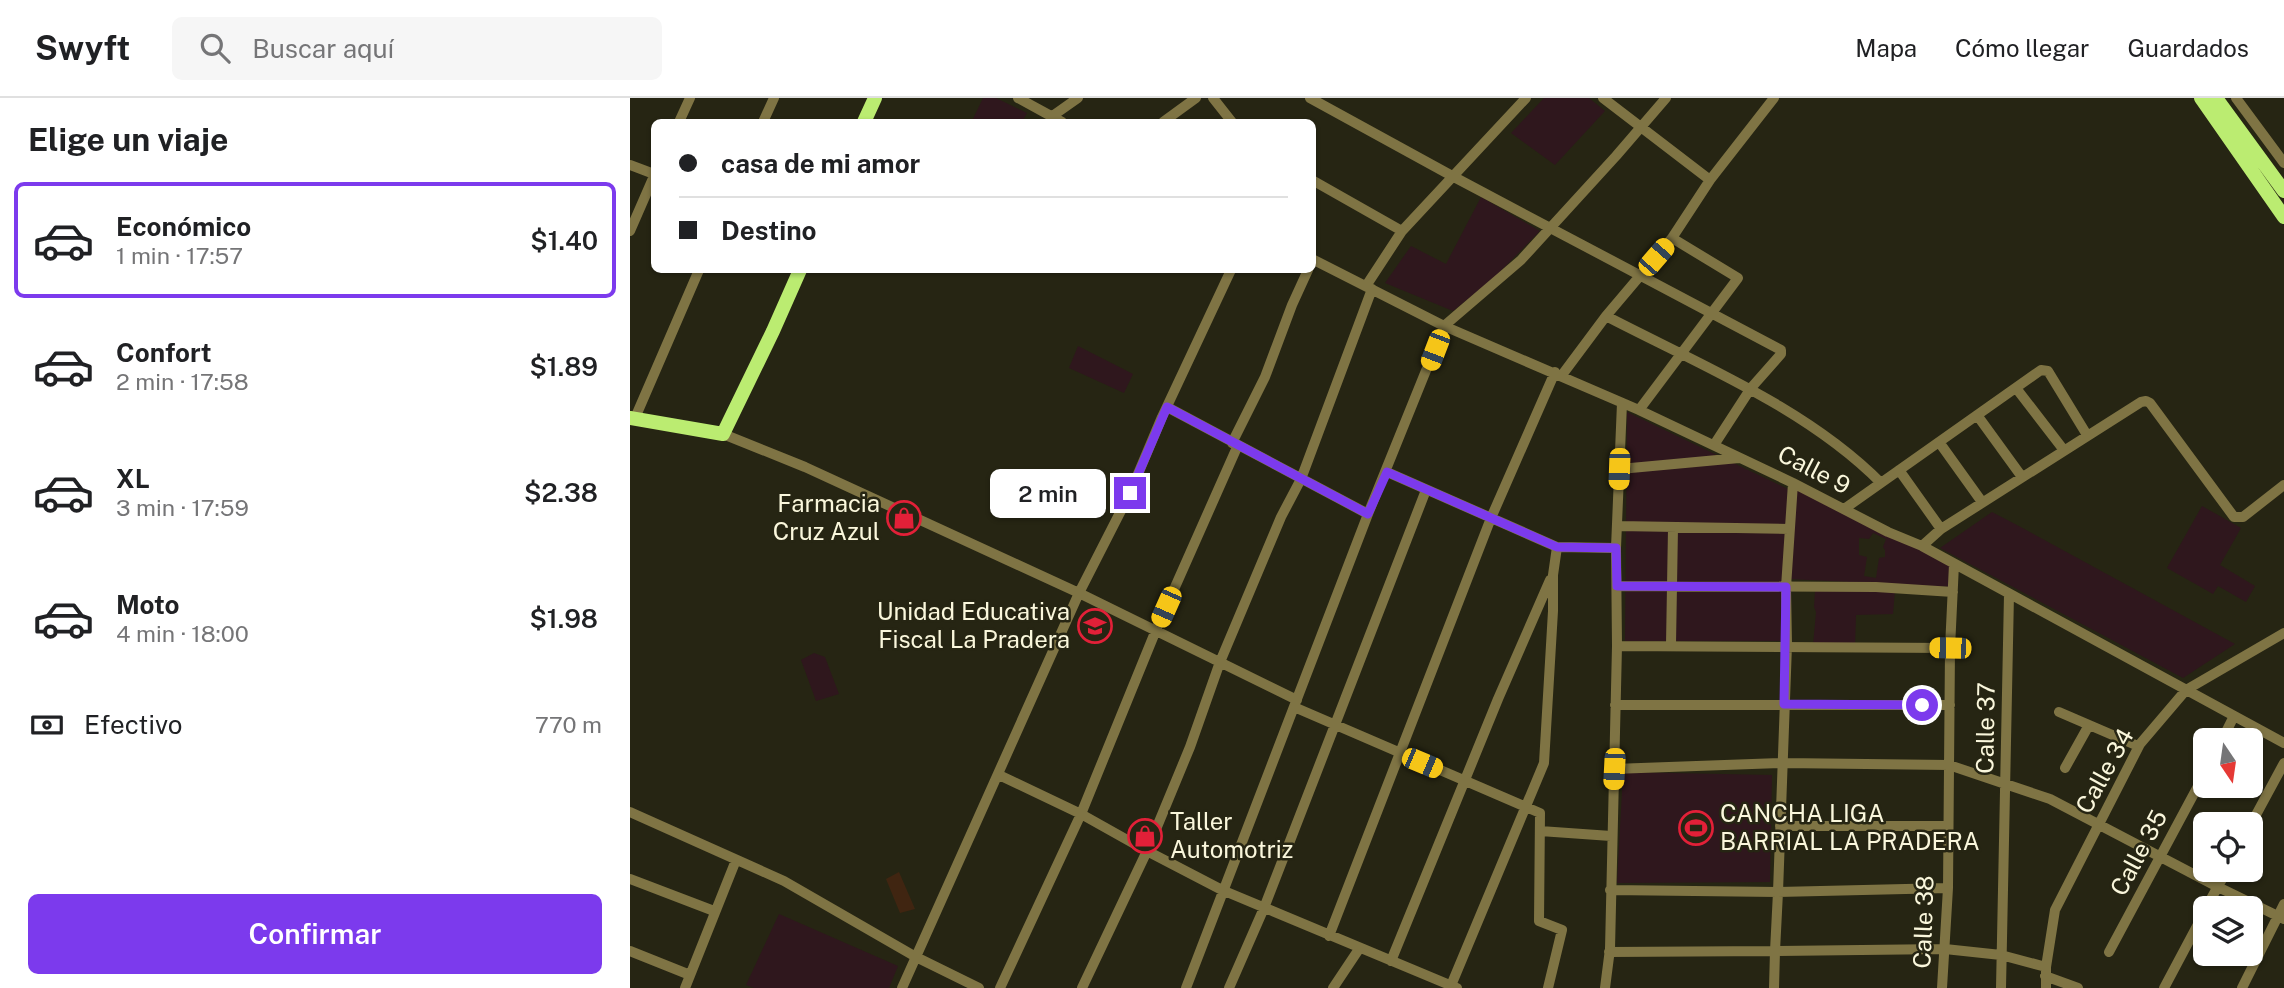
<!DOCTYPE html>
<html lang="es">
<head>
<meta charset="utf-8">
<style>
  body { margin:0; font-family:"Public Sans",sans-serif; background:#f6f6f6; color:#202124; height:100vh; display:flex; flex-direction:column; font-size:26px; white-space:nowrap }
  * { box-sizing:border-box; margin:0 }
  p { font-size:23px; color:#757577 }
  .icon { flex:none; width:38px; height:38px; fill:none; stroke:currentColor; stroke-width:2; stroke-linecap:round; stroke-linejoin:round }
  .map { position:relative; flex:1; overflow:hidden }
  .drawer { display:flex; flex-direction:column; background:#fff; width:630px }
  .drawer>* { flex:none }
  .top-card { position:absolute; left:21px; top:21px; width:665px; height:154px; border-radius:10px; box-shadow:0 2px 5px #0004; display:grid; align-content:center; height:154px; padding:0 28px; background:#fff }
  .needle { width:46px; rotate:167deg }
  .buttons { position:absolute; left:1563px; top:630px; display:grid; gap:14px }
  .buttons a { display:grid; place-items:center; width:70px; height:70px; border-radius:10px; background:#fff; box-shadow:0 2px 5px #0004; font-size:35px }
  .end { position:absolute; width:32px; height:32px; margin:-16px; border:9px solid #7c3aed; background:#fff; box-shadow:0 0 0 4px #fff }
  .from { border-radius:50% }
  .bubble { position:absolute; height:49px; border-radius:10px; background:#fff; box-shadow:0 2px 5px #0004; font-size:23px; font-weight:600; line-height:49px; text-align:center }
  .car { position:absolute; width:21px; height:42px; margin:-21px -10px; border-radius:9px; box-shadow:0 0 5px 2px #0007; background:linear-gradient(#f5c518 24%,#345 0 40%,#f5c518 0 76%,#345 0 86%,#f5c518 0) }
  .top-card b { display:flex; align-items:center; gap:24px; height:66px; font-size:26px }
  .top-card b+b { border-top:2px solid #e0e0e0 }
  .top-card i { width:18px; height:18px; background:#202124 }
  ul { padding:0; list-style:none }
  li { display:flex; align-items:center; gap:21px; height:116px; margin:0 14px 10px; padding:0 14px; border:4px solid transparent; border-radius:10px }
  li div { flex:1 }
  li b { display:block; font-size:26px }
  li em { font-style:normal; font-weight:600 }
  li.selected { border-color:#7c3aed }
  li>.icon { width:63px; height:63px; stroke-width:1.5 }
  h2 { padding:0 28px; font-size:32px; line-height:84px }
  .pay { display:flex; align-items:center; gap:18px; height:77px; padding:0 28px; font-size:26px }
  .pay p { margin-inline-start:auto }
  .cta { display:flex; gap:14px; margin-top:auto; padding:14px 28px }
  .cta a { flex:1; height:80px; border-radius:10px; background:#7c3aed; color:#fff; font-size:28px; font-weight:600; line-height:80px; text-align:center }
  header { display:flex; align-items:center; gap:42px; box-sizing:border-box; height:98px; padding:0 35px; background:#fff; border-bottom:2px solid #e0e0e0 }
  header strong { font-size:33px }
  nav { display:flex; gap:38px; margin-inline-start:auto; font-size:24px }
  .search { width:490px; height:63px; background:#f6f6f6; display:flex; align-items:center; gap:18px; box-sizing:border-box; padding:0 24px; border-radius:10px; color:#757577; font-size:26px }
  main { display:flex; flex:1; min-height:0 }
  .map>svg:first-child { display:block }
</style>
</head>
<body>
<header>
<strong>Swyft</strong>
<div class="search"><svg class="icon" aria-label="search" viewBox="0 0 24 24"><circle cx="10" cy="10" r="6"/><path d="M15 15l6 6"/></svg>Buscar aquí</div>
<nav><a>Mapa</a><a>Cómo llegar</a><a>Guardados</a></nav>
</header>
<main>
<section class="drawer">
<h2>Elige un viaje</h2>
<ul>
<li class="selected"><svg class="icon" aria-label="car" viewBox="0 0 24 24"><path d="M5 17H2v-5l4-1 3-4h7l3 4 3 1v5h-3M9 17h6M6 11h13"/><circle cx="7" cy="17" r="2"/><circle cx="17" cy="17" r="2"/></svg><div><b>Económico</b><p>1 min · 17:57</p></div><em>$1.40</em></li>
<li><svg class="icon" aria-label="car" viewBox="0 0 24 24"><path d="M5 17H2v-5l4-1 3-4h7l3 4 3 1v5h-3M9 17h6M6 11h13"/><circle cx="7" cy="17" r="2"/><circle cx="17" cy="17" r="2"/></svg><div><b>Confort</b><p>2 min · 17:58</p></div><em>$1.89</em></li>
<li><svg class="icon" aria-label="car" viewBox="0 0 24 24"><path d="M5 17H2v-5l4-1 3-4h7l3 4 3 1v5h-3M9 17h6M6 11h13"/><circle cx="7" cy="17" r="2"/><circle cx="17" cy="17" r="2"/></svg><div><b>XL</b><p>3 min · 17:59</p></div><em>$2.38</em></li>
<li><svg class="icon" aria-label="car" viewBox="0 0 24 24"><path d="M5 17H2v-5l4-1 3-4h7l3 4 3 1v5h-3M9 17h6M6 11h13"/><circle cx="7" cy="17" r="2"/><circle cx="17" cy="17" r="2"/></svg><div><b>Moto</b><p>4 min · 18:00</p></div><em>$1.98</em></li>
</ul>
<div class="pay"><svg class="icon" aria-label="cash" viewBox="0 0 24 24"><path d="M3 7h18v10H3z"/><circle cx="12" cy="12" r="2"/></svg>Efectivo<p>770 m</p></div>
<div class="cta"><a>Confirmar</a></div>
</section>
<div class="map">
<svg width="1654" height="890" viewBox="0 0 1654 890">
  <rect width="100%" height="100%" fill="#262513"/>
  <path fill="#2f171d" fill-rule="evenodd" d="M353 0H366L397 15 392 24H351L343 21Z
    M914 0H959L975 13 925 67 881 35Z
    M851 99 910 133 864 180 823 213 755 185 781 148 816 166Z
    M448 248 503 276 494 295 439 270Z
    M997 314 1158 391 1154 543H995Z
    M1163 389 1322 465 1323 489 1158 481ZM1243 435 1256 441 1253 449 1255 452V459L1249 460 1246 480 1234 478 1237 459 1229 457V440L1239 441Z
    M1572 408 1611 430 1590 467 1625 488 1616 504 1588 488 1583 496 1537 470Z
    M1362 414 1385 426 1605 546 1553 580 1310 450Z
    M1265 492 1263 516 1226 517 1225 548H1183L1186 514 1184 509 1185 493Z
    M184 555 195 559 209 596 186 603 171 562Z
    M993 674 1142 677 1140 784 987 785Z
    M149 816 268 868 259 890H124L116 887Z"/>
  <path fill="#402511" d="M269 774 285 811 270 815 256 781Z"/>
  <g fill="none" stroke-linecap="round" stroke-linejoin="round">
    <path stroke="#7f7444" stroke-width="10" d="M388 0 432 24
      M583 0 602 24
      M680 0 824 79 1151 252V256L1121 290 1084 347
      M973 0 1080 82
      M1606 0 1654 65
      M421 19 448 0
      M49 24 60 0
      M133 24 144 0
      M533 24 566 0
      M0 67 24 76
      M682 82 772 133
      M0 133 24 78
      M682 161 814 228 1009 312 1163 385 1258 434 1292 448 1654 645
      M736 188 772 133 896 0
      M976 218C1068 266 1177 310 1251 385
      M932 277 976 218 1042 140 1080 82 1144 0
      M1386 290 1433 351
      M537 309 738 416
      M1009 312 1108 180 1042 140
      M1347 317 1392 379
      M5 320 69 172
      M93 336 175 369 449 495 667 602
      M1309 344 1352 404
      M602 345 635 279 662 207 678 172
      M990 371 1109 360
      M1269 372 1311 431
      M757 374 927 449 986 450
      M1163 385 1156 489 1157 547 1148 794 1318 790
      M1214 411 1411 272 1418 273 1457 337
      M988 428 1159 431
      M1292 448 1311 431 1511 304 1516 303 1520 305 1604 419H1613L1654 387
      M987 488 1246 489 1323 494
      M1041 546 1043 430
      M987 548 1320 550
      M985 607H1320
      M664 609 910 715 909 823 932 832 918 890
      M1429 614 1508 648
      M1592 642 1604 618
      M1435 670 1459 627
      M983 671 1153 665 1319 667 1420 701 1588 789 1654 821
      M369 677 451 716 517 753 592 792 827 890
      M0 714 154 783 286 859 349 890
      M1150 728H1317
      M1620 728 1654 665
      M910 733 981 738
      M0 781 84 813
      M1576 810 1597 772
      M699 838 861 420 925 274
      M0 853 60 877
      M979 854 1145 853 1148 794 980 792
      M1479 854 1575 675
      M761 863 868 601 920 482
      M1415 878 1448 890
      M55 890 106 762
      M272 890 449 495 500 395 532 319 601 172
      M370 890 451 716 526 532 608 347
      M452 890 517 753 560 649 590 564 651 419 671 381 742 191
      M556 890 738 416 814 228 891 162 986 58 1036 0
      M599 890 634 810 796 392
      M703 890 729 851
      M820 890 914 665 923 513V477L927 449
      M975 890 980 851 987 548 986 450 992 305
      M1144 890 1145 853 1315 851 1371 857 1416 869
      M1312 890 1318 790 1320 550 1324 466
      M1371 890 1379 496
      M1416 890V869L1425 812 1510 646 1556 592 1654 535
      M1534 890 1575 813
      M1612 890 1654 806"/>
    <path stroke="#bbec71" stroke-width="14" d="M1571 0 1654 119
      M1586 0 1654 93
      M234 24 245 0
      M0 320 93 336 143 233 170 172"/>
  </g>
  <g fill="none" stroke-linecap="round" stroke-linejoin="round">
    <path stroke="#7c3aed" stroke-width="9" d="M500 395 537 309 738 416 757 374 927 449 986 450 987 488 1156 489 1154 606 1292 607"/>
  </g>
  <defs>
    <g id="shop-ring" transform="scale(1.75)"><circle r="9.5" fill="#262513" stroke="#e22038" stroke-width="1.5"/><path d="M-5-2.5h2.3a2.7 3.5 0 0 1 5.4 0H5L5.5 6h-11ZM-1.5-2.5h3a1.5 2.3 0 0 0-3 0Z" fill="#e22038"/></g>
    <g id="school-ring" transform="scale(1.75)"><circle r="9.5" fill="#262513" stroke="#e22038" stroke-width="1.5"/><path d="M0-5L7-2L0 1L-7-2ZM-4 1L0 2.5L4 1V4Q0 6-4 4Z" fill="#e22038"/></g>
    <g id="stadium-ring" transform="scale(1.75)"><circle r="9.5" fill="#262513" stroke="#e22038" stroke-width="1.5"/><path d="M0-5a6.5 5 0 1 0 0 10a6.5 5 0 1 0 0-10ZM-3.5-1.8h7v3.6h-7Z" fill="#e22038"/></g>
  </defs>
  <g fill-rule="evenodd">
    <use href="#shop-ring" x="274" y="420"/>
    <use href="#school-ring" x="465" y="528"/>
    <use href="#stadium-ring" x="1066" y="730"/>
    <use href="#shop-ring" x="515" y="738"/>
  </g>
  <g text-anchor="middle" stroke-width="5" stroke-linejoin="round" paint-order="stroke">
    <g font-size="24" fill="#faf7dc" stroke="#262513">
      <text transform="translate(1184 372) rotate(27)" y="8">Calle 9</text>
      <text transform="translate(1356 630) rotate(-89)" y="8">Calle 37</text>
      <text transform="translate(1475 673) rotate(-61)" y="8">Calle 34</text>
      <text transform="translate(1509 755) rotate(-62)" y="8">Calle 35</text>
      <text transform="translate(1294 824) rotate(-88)" y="8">Calle 38</text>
    </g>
    <g font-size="24" fill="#faf7dc" stroke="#262513" text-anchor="end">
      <text x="250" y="414">Farmacia<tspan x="250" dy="28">Cruz Azul</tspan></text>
      <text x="440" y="522">Unidad Educativa<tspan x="440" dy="28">Fiscal La Pradera</tspan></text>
      <text x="1090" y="724" text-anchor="start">CANCHA LIGA<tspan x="1090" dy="28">BARRIAL LA PRADERA</tspan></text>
      <text x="540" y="732" text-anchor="start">Taller<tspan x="540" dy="28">Automotriz</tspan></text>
    </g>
  </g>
</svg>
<div class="buttons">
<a><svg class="needle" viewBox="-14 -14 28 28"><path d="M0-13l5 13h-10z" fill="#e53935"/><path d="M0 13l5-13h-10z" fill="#757577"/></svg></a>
<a><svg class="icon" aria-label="locate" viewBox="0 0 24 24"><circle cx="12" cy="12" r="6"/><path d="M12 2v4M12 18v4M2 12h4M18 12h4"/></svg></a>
<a><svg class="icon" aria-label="layers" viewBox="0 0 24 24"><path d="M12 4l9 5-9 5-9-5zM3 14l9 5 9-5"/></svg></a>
</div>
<i class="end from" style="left:1292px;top:607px"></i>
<i class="end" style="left:500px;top:395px"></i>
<div class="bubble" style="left:360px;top:371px;width:116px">2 min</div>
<i class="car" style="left:1026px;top:159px;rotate:41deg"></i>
<i class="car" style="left:805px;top:252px;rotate:201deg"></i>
<i class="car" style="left:989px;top:371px;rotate:182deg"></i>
<i class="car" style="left:536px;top:509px;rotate:204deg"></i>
<i class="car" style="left:1320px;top:550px;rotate:271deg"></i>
<i class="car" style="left:792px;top:665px;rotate:113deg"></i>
<i class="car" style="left:984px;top:671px;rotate:183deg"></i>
<div class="top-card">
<b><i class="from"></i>casa de mi amor</b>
<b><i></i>Destino</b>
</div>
</div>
</main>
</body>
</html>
